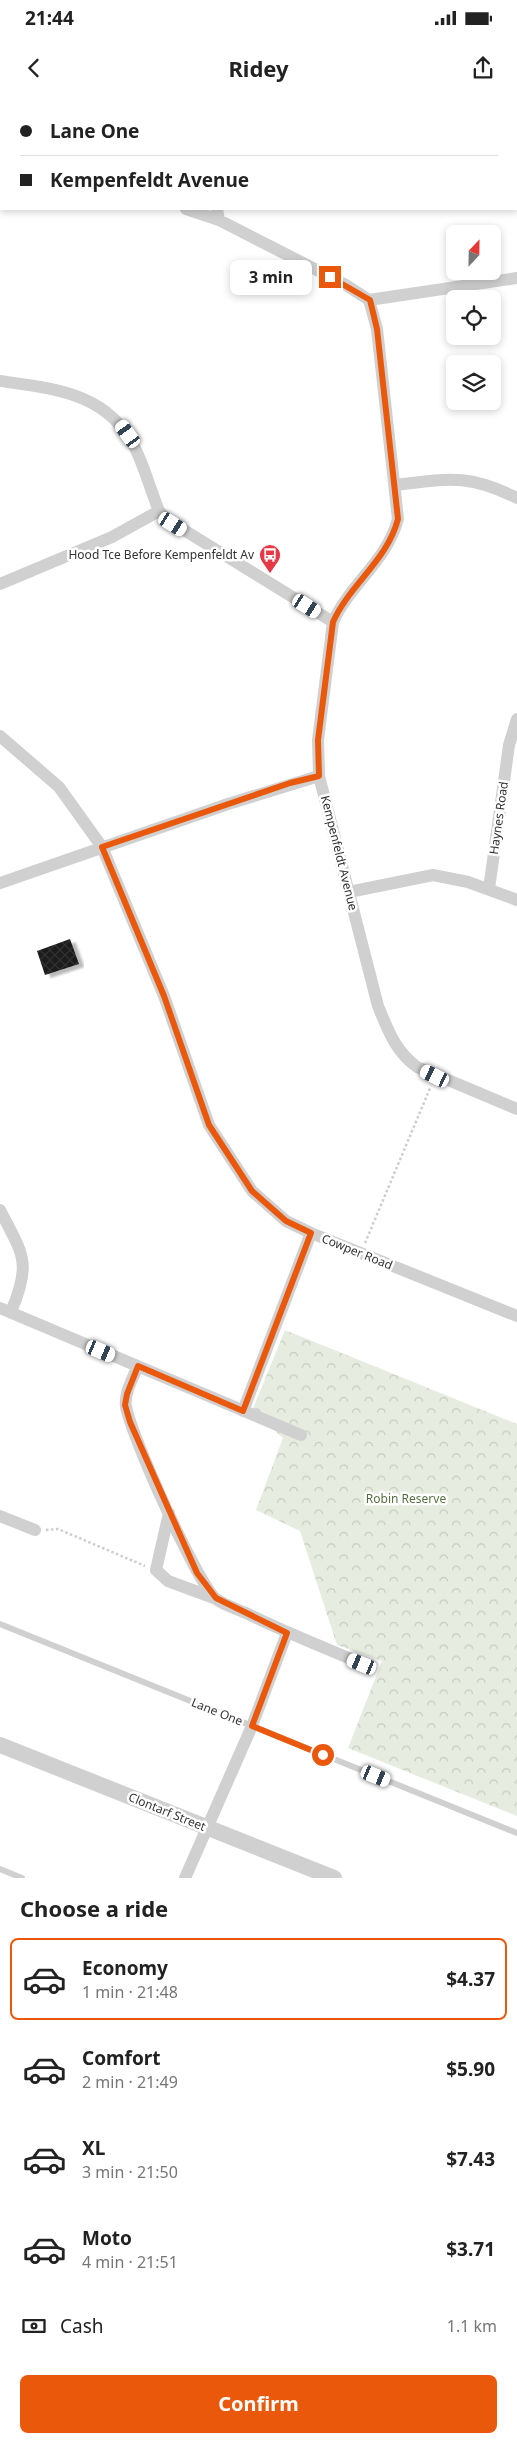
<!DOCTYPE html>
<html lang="en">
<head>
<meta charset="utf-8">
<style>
  body { margin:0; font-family:"Noto Sans",sans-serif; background:#f2f2f2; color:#222; height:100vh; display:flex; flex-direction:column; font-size:19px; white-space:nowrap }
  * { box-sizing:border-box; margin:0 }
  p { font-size:16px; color:#767676 }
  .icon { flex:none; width:28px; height:28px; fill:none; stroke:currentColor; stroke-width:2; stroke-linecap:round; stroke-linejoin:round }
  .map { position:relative; height:1778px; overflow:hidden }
  .panel { display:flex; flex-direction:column; background:#fff; flex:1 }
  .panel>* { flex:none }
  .top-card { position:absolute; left:0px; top:0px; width:518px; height:110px; box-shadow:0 2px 8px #0003; display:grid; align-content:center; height:110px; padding:0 20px; background:#fff }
  .needle { width:32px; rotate:22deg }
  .fabs { position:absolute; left:446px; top:125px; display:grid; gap:10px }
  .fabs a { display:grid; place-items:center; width:55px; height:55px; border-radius:8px; background:#fff; box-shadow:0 2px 8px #0003; font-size:25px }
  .end { position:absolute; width:22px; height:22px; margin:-11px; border:6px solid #ea580c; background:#fff; box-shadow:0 0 0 2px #fff }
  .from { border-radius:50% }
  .bubble { position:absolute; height:35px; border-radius:8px; background:#fff; box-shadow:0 2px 8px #0003; font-size:16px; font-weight:700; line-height:35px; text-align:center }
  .car { position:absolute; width:15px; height:30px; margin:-15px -8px; border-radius:6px; box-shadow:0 0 4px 1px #0007; background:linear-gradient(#fff 24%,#345 0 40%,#fff 0 76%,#345 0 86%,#fff 0) }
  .top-card b { display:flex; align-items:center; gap:18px; height:48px; font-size:19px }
  .top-card b+b { border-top:1px solid #e0e0e0 }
  .top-card i { width:12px; height:12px; background:#222 }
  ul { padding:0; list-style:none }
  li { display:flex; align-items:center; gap:15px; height:82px; margin:0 10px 8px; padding:0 10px; border:2px solid transparent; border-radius:8px }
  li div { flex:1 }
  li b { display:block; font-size:19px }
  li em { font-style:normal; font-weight:700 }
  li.current { border-color:#ea580c }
  li>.icon { width:45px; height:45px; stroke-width:1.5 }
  h2 { padding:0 20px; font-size:22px; line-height:60px }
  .pay { display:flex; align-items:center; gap:12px; height:55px; padding:0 20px; font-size:19px }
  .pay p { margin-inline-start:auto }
  .primary-button { display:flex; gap:10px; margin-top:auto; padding:10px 20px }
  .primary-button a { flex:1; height:58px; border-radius:8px; background:#ea580c; color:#fff; font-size:20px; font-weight:700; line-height:58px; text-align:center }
  .status { display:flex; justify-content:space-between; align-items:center; height:35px; padding:0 25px; background:#fff; direction:ltr }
  .status svg { height:14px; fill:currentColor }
  header { display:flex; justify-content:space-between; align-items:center; height:65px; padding:0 20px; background:#fff; font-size:22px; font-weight:700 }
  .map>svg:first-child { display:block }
</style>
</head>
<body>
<div class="status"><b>21:44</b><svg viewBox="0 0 49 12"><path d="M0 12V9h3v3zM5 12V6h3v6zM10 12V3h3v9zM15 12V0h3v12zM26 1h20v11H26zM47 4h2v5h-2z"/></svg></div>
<header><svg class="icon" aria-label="back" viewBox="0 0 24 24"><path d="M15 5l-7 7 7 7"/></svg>Ridey<svg class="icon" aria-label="share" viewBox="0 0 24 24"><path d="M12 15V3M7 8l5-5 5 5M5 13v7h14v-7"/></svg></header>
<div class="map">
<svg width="517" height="1778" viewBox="0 0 517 1778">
  <defs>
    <pattern id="park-crowns" width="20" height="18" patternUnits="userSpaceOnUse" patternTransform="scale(1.25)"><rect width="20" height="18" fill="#e6ecdf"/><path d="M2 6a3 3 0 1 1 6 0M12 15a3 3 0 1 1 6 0" fill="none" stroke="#c6cbc0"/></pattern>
    <pattern id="building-cross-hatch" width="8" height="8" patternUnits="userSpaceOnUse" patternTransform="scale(1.25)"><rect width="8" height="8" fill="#1a1a1a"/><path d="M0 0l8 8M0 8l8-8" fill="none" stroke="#333"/></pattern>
    <filter id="shadow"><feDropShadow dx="5.5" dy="3" stdDeviation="1" flood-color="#0004"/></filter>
  </defs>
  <rect width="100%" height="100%" fill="#fff"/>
  <path fill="url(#park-crowns)" d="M285 1230 517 1324V1716L348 1648 382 1561 337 1545 300 1431 256 1410 283 1338 252 1311Z"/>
  <path fill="url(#building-cross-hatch)" filter="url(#shadow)" d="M70 839 79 864 45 875 37 851Z"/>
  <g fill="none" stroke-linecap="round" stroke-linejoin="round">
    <path stroke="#cdcdcd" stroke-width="2.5" stroke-dasharray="2.5 2.5" stroke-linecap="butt" d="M365 1143 431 986
      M46 1430 58 1429 145 1466"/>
    <path stroke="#d0d0d0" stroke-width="6" d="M0 1524 517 1733
      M0 1769 22 1778"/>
    <path stroke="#d0d0d0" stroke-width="12" d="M174 0 175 1
      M386 0V1
      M0 92H1
      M186 109 219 120
      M217 109 219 120 346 185 369 200 377 229 398 419C387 461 350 484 333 522L318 640 319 676 378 906C388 930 395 951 417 967L517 1009
      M369 200 517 178
      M0 281C56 289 109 293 136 350 145 369 151 391 159 411L166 419 333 522
      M395 385C447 379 467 373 517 398
      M0 484 112 437 159 411
      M0 636 59 687 102 747 164 896 209 1025 252 1091 286 1121 311 1133 517 1216
      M0 783 228 704 319 676
      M489 789 509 645 517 619
      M349 792 433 775 468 782 517 800
      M0 1110C23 1155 32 1162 11 1212
      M0 1208 301 1335
      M138 1266C133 1278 124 1293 126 1306 129 1331 198 1485 216 1499 226 1506 240 1510 250 1515 287 1533 325 1548 363 1564
      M243 1311 311 1133
      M169 1413 156 1470 168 1481 214 1498
      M0 1416 35 1430
      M185 1778 252 1626 287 1533"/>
    <path stroke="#d0d0d0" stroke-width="16" d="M0 1645 334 1778"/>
  </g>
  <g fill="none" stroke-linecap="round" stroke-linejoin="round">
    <path stroke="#ea580c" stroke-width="6" d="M323 1655 252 1626 287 1533 216 1498 197 1473 130 1322 125 1305 127 1294 138 1266 243 1311 311 1133 286 1121 252 1091 209 1025 164 896 102 747 290 683 319 676 318 640 333 522C350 484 387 461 398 419L377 229 370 200 330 177"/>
  </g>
  <defs>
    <g id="bus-pin" transform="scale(1.125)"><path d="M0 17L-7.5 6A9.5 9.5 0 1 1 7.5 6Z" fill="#e63946" stroke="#fff"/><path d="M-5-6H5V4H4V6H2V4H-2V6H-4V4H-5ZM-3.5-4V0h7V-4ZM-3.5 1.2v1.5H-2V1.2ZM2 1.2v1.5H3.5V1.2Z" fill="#fff"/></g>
  </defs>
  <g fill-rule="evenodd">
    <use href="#bus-pin" x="270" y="455"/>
  </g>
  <g text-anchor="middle" stroke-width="5" stroke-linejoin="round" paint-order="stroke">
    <g font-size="12" fill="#333" stroke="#fff" text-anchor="end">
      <text x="254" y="459">Hood Tce Before Kempenfeldt Av</text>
    </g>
    <g font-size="12" fill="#333" stroke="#fff">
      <text transform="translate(499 718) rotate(-82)" y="4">Haynes Road</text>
      <text transform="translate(339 753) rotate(76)" y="4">Kempenfeldt Avenue</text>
      <text transform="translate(357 1152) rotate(22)" y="4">Cowper Road</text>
      <text transform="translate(217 1612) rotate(22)" y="4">Lane One</text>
      <text transform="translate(167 1712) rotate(22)" y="4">Clontarf Street</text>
    </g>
    <g font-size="12" fill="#56703f" stroke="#fff">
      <text x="406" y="1403">Robin Reserve</text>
    </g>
  </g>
</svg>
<div class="fabs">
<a><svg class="needle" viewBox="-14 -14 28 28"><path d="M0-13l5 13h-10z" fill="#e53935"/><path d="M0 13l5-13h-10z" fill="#767676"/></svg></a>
<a><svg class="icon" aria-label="locate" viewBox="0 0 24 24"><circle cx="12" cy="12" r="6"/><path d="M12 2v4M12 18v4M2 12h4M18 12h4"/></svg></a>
<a><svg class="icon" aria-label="layers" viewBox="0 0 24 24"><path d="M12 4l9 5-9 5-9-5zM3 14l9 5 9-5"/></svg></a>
</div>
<i class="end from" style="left:323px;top:1655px"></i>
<i class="end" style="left:330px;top:177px"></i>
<div class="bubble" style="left:230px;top:160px;width:82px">3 min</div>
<i class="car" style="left:128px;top:334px;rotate:324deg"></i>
<i class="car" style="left:173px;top:424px;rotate:122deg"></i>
<i class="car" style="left:307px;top:506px;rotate:122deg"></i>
<i class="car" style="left:435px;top:976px;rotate:296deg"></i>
<i class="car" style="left:101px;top:1251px;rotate:113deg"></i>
<i class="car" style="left:362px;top:1564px;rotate:292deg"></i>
<i class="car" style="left:376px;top:1676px;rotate:112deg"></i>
<div class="top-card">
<b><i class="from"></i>Lane One</b>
<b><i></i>Kempenfeldt Avenue</b>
</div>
</div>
<section class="panel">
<h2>Choose a ride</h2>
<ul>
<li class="current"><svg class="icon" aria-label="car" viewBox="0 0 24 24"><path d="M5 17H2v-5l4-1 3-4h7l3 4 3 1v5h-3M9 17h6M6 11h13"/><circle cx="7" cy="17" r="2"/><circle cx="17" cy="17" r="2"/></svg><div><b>Economy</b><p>1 min · 21:48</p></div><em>$4.37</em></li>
<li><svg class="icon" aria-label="car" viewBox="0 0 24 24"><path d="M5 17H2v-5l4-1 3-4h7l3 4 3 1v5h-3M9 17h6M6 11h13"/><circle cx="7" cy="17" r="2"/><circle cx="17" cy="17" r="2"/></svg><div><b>Comfort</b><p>2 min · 21:49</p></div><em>$5.90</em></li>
<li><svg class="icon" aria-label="car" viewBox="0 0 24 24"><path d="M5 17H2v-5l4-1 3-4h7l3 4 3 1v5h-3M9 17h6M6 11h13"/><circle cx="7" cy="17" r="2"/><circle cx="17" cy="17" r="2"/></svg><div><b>XL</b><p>3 min · 21:50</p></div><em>$7.43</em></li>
<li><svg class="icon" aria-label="car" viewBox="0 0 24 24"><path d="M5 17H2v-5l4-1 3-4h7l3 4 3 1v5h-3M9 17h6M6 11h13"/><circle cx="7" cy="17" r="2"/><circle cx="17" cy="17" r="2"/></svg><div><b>Moto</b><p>4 min · 21:51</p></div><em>$3.71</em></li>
</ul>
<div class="pay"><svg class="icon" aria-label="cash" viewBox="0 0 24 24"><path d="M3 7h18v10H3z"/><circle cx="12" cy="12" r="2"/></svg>Cash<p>1.1 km</p></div>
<div class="primary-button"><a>Confirm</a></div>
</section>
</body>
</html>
